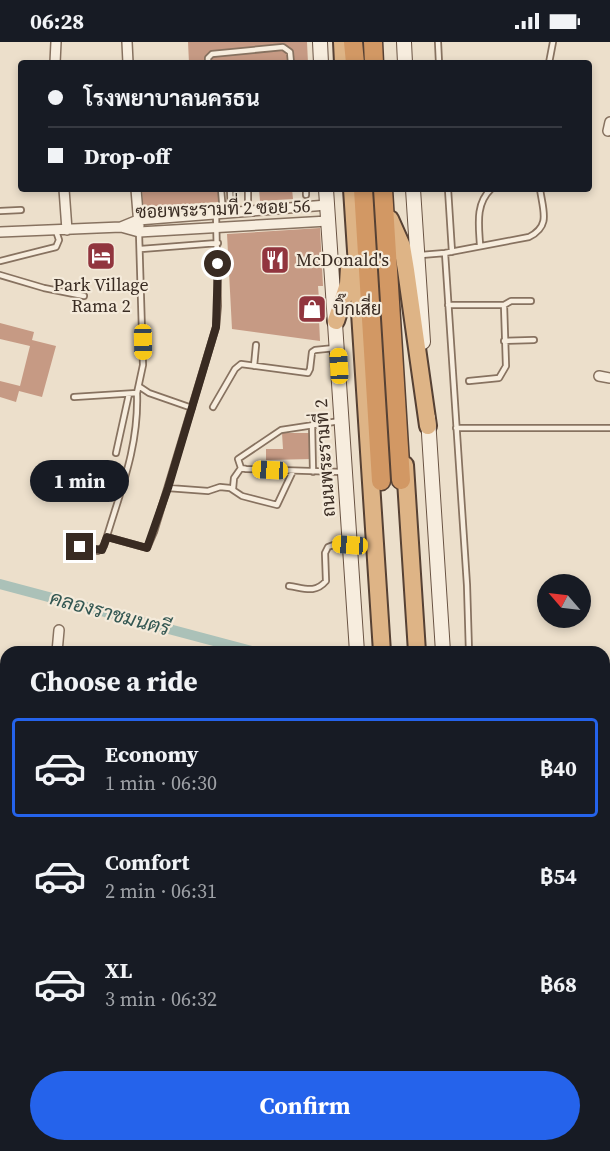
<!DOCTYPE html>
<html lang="en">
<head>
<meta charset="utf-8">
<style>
  body { margin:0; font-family:"Source Serif 4",Sarabun,serif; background:#20242c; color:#f1f3f6; height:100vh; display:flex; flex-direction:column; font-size:22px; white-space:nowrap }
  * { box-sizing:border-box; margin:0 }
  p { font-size:20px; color:#9ea1a6 }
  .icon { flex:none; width:33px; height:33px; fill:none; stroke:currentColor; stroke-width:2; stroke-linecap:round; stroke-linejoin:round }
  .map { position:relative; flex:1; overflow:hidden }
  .side { position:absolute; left:0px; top:604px; width:610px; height:506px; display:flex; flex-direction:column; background:#171b24; border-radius:18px 18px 0 0; box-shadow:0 3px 9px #0003 }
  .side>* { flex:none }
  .hud { position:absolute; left:18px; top:18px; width:574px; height:132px; border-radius:6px; box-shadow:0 3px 9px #0003; display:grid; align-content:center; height:132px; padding:0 30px; background:#171b24 }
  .needle { width:39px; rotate:298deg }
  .buttons { position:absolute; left:537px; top:532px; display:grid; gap:12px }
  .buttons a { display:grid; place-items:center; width:54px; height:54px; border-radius:50%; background:#171b24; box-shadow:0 3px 9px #0003; font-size:30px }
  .end { position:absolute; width:27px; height:27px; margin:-14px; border:8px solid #392b22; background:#fff; box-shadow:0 0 0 3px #fff }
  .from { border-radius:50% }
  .bubble { position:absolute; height:42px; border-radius:21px; background:#171b24; box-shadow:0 3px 9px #0003; font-size:20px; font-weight:700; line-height:42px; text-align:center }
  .car { position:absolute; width:18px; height:36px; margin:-18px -9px; border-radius:8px; box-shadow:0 0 4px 2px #0007; background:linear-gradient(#f5c518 24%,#345 0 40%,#f5c518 0 76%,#345 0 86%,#f5c518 0) }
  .hud b { display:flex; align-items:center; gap:21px; height:57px; font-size:22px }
  .hud b+b { border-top:2px solid #363941 }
  .hud i { width:15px; height:15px; background:#f1f3f6 }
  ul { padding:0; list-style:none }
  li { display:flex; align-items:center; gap:18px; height:99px; margin:0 12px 9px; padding:0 18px; border:3px solid transparent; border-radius:6px }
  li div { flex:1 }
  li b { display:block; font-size:22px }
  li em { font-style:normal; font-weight:700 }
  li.active { border-color:#2563eb }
  li>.icon { width:54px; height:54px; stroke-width:1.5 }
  h2 { padding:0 30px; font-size:27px; line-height:72px }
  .cta { display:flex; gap:12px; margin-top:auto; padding:12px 30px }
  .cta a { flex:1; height:69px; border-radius:36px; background:#2563eb; color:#fff; font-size:24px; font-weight:700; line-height:69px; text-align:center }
  .status { display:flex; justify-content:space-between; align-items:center; height:42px; padding:0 30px; background:#171b24; direction:ltr }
  .status svg { height:16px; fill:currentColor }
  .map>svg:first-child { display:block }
</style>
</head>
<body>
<div class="status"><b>06:28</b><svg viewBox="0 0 49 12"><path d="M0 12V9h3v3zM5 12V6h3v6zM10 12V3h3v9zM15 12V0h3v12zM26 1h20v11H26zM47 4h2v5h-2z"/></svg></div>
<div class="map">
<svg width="610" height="1109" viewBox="0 0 610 1109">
  <rect width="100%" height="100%" fill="#ecdfcb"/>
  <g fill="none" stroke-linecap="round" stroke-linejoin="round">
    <path stroke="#abc1b8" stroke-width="10" d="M0 542 255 610
      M604 703 610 705"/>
  </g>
  <path fill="#c69a84" d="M188 0H307L308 21H189Z
    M142 147H218V160L143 165Z
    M259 147H292L293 157 260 159Z
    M320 186 323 244H318L319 257H323L325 278 319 277 320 299 232 287 227 192Z
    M0 281 34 290 32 298 56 304 42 355 19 349 16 360 0 355V339L20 344 30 304 0 297Z
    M282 391H310L312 417 266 418V407H283Z
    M2 847 6 849 5 879 0 877V854Z"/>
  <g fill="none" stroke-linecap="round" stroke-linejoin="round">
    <g stroke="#877260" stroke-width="8">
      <path id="service" d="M438 0 439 21
        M208 21V16L212 12 283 5 290 10 291 21
        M549 21 553 0
        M221 147 223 171
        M230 147 231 170
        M248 147V158
        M306 147V153
        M448 147 452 210
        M0 169 21 168
        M480 203C479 184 475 162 491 147
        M141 207 218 201
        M445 211 467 543 469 610
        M421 213 445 211 529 195C551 184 543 169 540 147
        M0 219 56 205 59 198 56 189
        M0 233 44 246 84 254
        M448 263H504
        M504 299 534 298
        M254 324 256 303
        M469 339 499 336 506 324 504 263 511 259H531
        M140 345 149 351 192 366
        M74 355 137 351 143 323 139 191
        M213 365 235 327 241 322 308 331 310 327 312 310 315 308 335 306
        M340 379 281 388 238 417 241 426 246 427 342 430
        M312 383 313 430
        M456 386H610
        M116 411 129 352
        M168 446 208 449 220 445 230 446 242 454 277 463 293 429
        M233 447 234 436 241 426
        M107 495 147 506 154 490 216 285 218 264 216 171
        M80 505 98 509 104 504C119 452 139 407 137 351
        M289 544C304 546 315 552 326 539L325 511 328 505 336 502 348 503
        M604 685 610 687
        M604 759 610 760
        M604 878H610
        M604 1004H610
        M604 1103 610 1059
        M292 1104V1109
        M333 1104 346 1109
        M564 1109V1104"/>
    </g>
    <g stroke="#877260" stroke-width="12">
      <path id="minor" d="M127 0 128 21
        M55 21 56 0
        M608 89 610 80
        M64 147 67 188
        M136 147 139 184
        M327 163 138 178 121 185 139 190 328 179
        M0 190 121 185
        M599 334 610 336
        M57 610 59 588
        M0 786 6 787
        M0 1044 6 1025
        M49 1109 50 1104
        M115 1109 117 1104
        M151 1109 153 1104"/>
    </g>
    <g stroke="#695343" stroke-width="16">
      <path id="secondary" d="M320 0 321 21
        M404 0 405 21
        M326 147 357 610
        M413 147 423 300
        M428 376 443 610
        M0 912 6 915
        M0 928 6 931
        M0 943 6 945
        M0 954 6 956
        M390 1104 391 1109
        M404 1104 405 1109
        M489 1104 503 1109
        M524 1104 538 1109"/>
    </g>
    <g stroke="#564134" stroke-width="20">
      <path id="trunk" d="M342 0 343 21
        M352 147 382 610
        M390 177 402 204 406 228 428 384
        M336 279 348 242 349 225
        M405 423 417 610
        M416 1104 417 1109
        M448 1104V1109"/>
    </g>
    <g stroke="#564134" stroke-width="21">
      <path id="motorway" d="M353 0 355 21
        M373 0 374 21
        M363 147 381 439
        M383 147 401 438"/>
    </g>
    <use href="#service" stroke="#f7edde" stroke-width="4.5"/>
    <use href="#minor" stroke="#f7edde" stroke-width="9"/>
    <use href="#secondary" stroke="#f7edde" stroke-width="14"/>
    <use href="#trunk" stroke="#deb486" stroke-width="16"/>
    <use href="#motorway" stroke="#d29864" stroke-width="18"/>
    <g stroke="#695343" stroke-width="16" stroke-linecap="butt">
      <path id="secondary-bridge" d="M456 1104 470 1109"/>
    </g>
    <use href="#secondary-bridge" stroke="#f7edde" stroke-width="14"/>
  </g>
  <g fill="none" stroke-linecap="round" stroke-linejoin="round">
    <path stroke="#392b22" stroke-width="8" d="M80 505 102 508 107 495 147 506 168 446 216 285 218 222"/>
  </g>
  <defs>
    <g id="hotel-square" transform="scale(1.5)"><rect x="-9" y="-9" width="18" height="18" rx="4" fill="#91353e" stroke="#f4eada"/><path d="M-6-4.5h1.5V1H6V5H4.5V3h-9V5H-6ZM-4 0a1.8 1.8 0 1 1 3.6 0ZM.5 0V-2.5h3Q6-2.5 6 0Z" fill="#fff"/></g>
    <g id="restaurant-square" transform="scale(1.5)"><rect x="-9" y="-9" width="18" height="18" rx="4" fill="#91353e" stroke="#f4eada"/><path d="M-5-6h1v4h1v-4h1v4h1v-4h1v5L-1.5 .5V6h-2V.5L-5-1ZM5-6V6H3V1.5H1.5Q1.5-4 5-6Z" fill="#fff"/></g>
    <g id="shop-square" transform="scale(1.5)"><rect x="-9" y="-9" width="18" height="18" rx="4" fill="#91353e" stroke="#f4eada"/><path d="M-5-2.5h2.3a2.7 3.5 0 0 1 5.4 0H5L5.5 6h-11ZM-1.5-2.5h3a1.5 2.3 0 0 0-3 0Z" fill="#fff"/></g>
  </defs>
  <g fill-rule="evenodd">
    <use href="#hotel-square" x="101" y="214"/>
    <use href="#restaurant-square" x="275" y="218"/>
    <use href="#shop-square" x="312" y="267"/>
  </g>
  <g text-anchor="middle" stroke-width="4.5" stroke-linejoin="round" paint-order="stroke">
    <g font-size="18" fill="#392b22" stroke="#f4eada">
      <text transform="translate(223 167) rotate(-2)" y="6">ซอยพระรามที่ 2 ซอย 56</text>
      <text transform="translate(325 416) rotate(-94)" y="6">ถนนพระรามที่ 2</text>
    </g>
    <g font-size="18" fill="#392b22" stroke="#f4eada" text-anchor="start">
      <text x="296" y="224">McDonald's</text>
      <text x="101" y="249" text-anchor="middle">Park Village<tspan x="101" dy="21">Rama 2</tspan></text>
      <text x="333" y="273">บิ๊กเสี่ย</text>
    </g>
    <g font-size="20" font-style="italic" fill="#335752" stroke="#f4eada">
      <text transform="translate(110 571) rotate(15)" y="7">คลองราชมนตรี</text>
    </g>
  </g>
</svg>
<div class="buttons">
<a><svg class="needle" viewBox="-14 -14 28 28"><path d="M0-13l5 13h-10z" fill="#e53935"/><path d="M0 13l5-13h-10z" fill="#9ea1a6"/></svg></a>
</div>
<i class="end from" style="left:218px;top:222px"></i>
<i class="end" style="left:80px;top:505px"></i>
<div class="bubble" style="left:30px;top:418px;width:99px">1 min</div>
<i class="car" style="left:143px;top:300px;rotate:179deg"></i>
<i class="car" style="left:339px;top:324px;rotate:357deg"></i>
<i class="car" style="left:270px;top:428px;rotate:273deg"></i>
<i class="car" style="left:350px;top:503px;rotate:274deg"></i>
<div class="hud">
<b><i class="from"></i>โรงพยาบาลนครธน</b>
<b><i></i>Drop-off</b>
</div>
<section class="side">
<h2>Choose a ride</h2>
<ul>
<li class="active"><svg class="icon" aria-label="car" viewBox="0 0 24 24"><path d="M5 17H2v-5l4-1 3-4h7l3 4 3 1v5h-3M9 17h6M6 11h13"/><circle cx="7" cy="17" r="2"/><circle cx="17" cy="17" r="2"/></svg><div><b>Economy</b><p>1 min · 06:30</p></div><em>฿40</em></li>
<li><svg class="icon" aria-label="car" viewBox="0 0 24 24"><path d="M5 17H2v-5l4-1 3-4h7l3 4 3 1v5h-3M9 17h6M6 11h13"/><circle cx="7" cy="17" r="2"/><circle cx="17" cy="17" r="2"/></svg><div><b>Comfort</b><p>2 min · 06:31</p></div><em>฿54</em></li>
<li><svg class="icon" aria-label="car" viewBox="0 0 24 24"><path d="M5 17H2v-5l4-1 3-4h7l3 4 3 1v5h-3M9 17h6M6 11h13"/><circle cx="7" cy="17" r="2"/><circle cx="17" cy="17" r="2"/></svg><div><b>XL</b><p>3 min · 06:32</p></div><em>฿68</em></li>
</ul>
<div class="cta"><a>Confirm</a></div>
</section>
</div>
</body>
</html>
